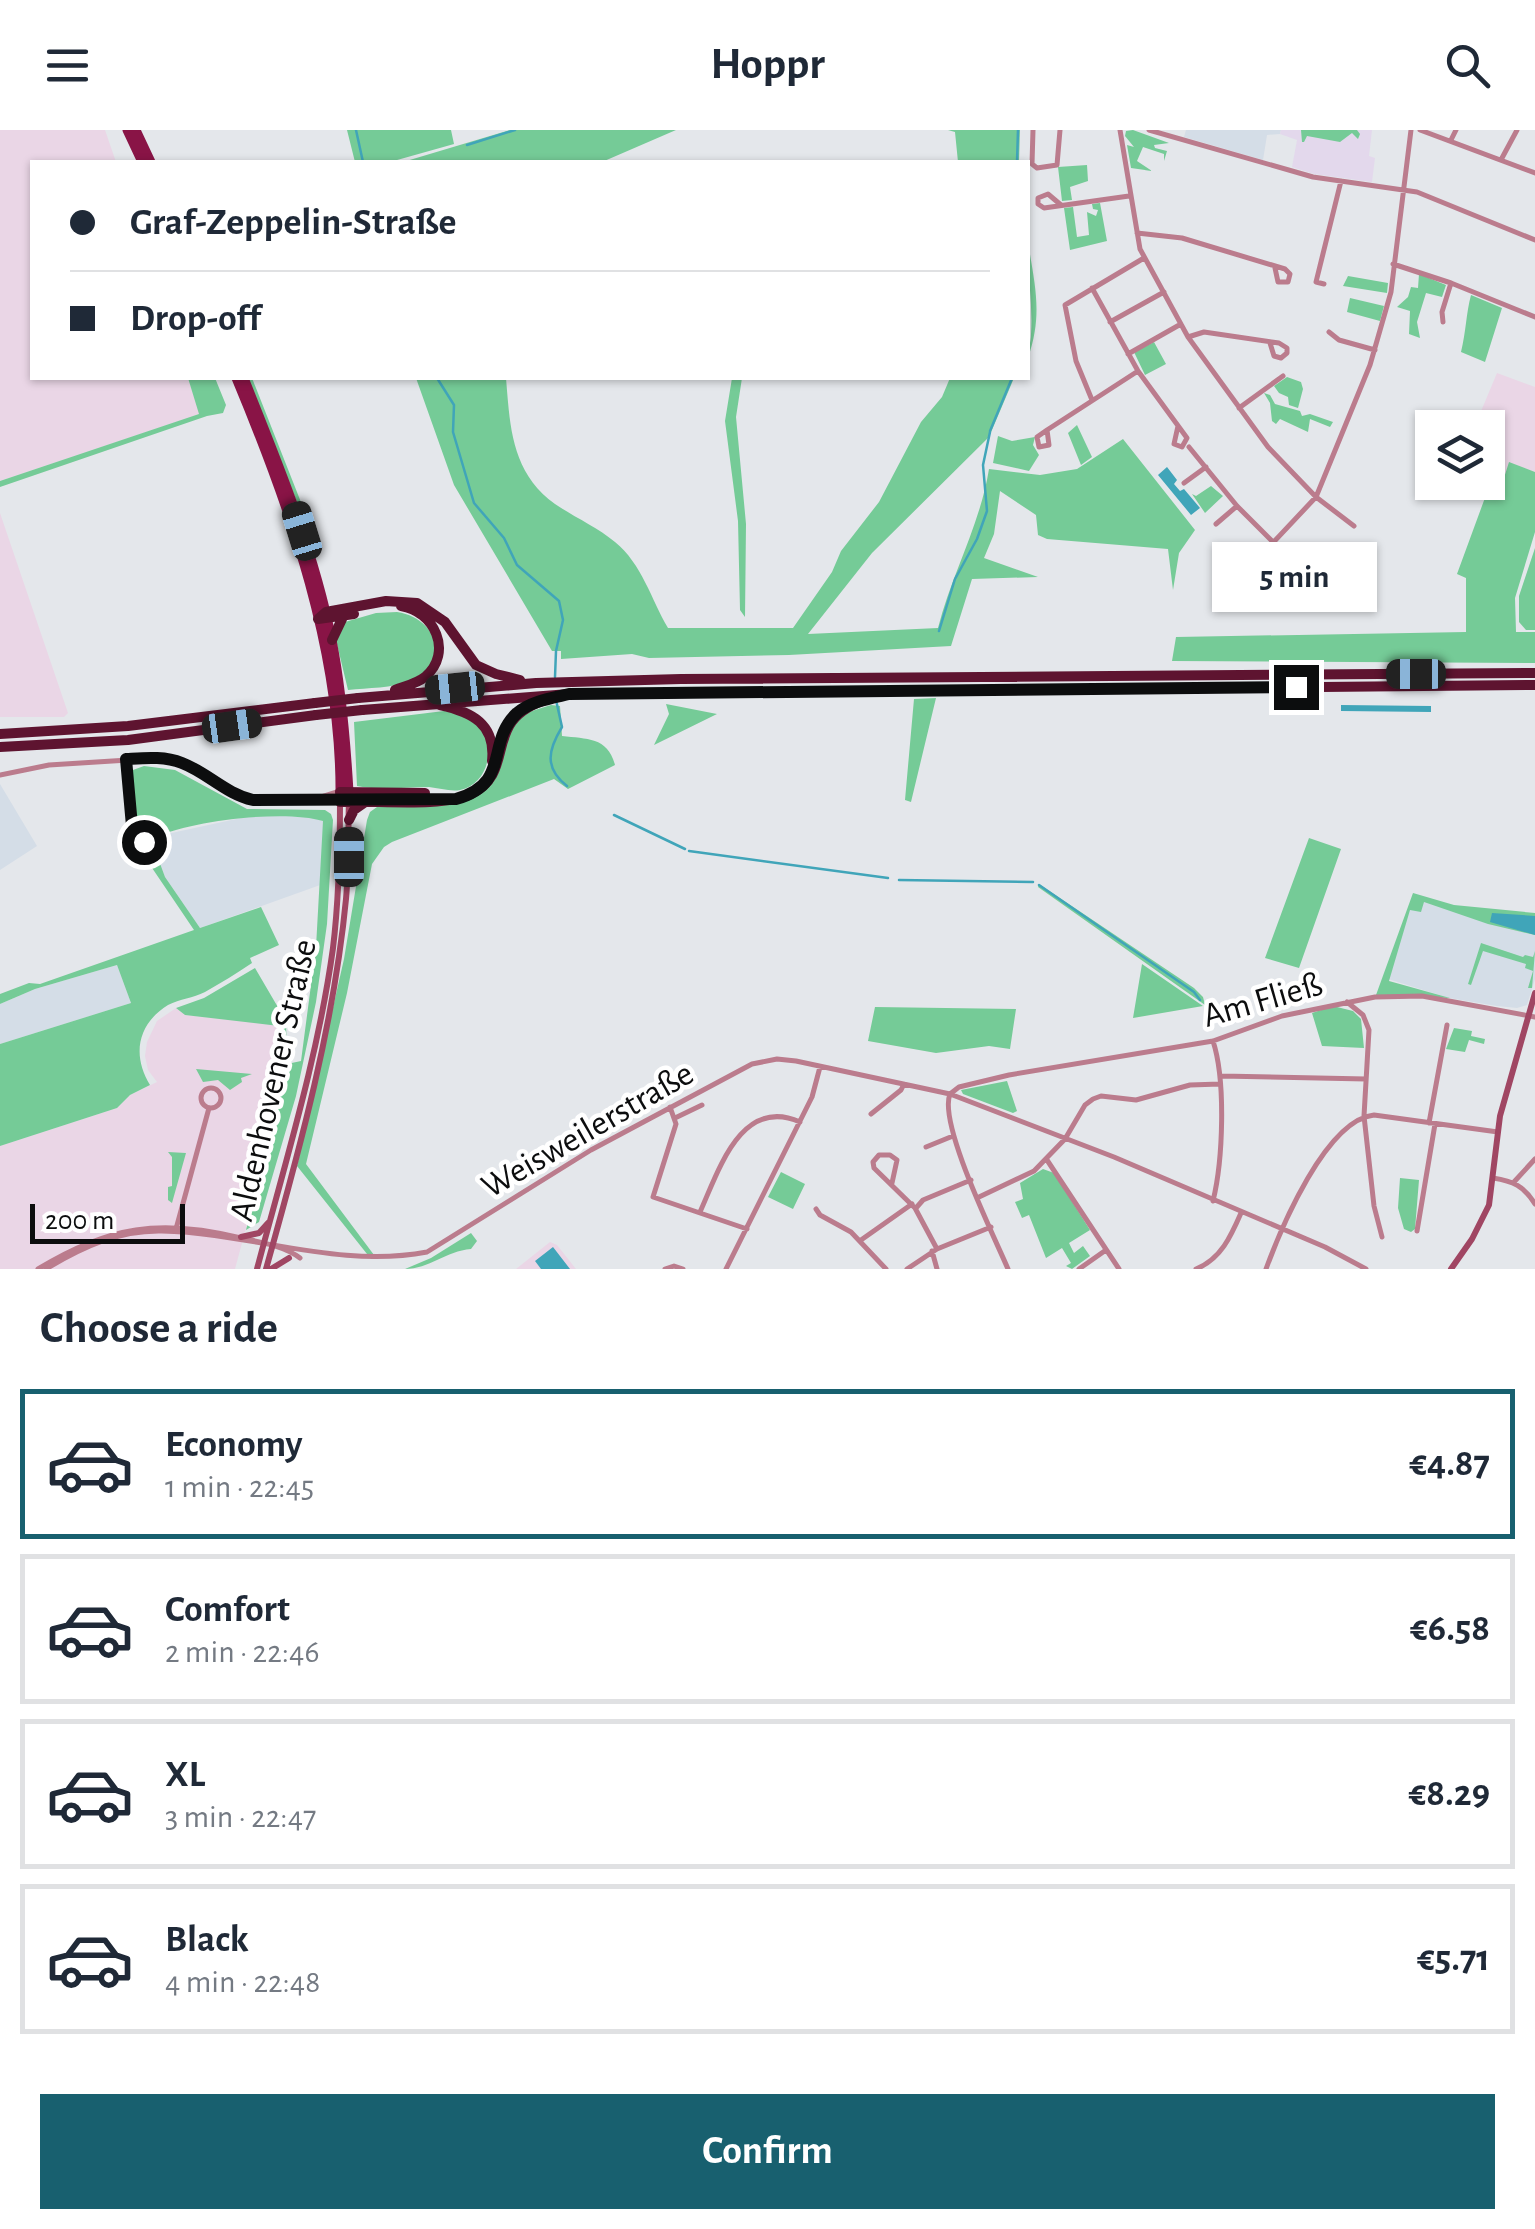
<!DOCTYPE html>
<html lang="en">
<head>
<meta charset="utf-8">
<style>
  body { margin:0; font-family:"Alegreya Sans",sans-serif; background:#f6f6f7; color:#1f2937; height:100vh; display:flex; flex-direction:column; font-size:38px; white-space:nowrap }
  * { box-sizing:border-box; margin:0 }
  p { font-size:32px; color:#747a83 }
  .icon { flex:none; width:55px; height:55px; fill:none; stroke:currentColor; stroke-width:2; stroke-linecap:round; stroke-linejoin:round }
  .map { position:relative; height:1139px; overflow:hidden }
  .side { display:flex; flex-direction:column; background:#fff; flex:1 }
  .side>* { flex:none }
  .guide { position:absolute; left:30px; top:30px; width:1000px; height:220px; border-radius:0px; box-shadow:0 2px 8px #0004; display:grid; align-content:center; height:220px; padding:0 40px; background:#fff }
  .buttons { position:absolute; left:1415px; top:280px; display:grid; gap:20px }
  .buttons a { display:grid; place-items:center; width:90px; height:90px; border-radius:0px; background:#fff; box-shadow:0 2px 8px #0004; font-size:50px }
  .scale { position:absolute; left:30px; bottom:25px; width:155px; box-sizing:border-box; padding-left:10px; border:5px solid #0c0d0e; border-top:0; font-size:28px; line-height:35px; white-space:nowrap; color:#0c0d0e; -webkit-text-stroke:8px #fff; paint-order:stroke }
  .end { position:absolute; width:45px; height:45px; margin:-22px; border:12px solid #0c0d0e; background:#fff; box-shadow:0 0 0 5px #fff }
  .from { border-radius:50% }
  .bubble { position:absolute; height:70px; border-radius:0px; background:#fff; box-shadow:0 2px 8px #0004; font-size:32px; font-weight:700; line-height:70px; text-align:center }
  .car { position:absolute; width:30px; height:60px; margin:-30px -15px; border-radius:12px; box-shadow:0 0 8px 2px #0007; background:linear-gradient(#222 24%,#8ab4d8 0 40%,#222 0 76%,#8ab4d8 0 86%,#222 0) }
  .guide b { display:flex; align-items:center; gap:35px; height:95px; font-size:38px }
  .guide b+b { border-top:2px solid #e0e1e3 }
  .guide i { width:25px; height:25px; background:#1f2937 }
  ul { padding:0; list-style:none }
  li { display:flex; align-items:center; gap:30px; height:150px; margin:0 20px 15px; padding:0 20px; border:5px solid #e0e1e3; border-radius:0px }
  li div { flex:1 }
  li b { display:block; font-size:38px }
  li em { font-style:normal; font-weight:700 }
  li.active { border-color:#18606f }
  li>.icon { width:90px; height:90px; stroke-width:1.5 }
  h2 { padding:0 40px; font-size:45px; line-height:120px }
  .cta { display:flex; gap:20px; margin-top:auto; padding:20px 40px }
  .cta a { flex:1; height:115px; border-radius:0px; background:#18606f; color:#fff; font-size:40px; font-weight:700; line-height:115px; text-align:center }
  header { display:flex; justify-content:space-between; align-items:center; height:130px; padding:0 40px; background:#fff; font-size:45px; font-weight:700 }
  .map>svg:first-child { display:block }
</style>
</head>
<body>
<header><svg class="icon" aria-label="menu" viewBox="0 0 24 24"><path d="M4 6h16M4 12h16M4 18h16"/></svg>Hoppr<svg class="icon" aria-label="search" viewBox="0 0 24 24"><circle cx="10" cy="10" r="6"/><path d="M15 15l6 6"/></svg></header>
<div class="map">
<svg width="1535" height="1139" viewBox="0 0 1535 1139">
  <rect width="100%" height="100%" fill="#e4e7eb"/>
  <path fill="#d4dde7" d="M1186 0H1281L1280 4 1267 5 1263 30 1184 7Z
    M0 654 37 716 0 740Z
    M250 686H306L323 691V754L200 798 165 747 158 728 147 716 153 707Z
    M1414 764 1535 804V849L1527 875 1517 878 1497 876 1449 868 1388 849Z
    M117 835 131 873 0 914V874L35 859Z"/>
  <path fill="#ead6e6" d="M0 0H105L116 32H32V248H188L200 284 0 351Z
    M1497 243 1535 257V342L1509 333 1503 351 1488 347V298H1474Z
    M0 383 68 583 64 587H0Z
    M176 878 185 885 279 895 282 904 267 994V1020L235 1139H0V1016L117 978 130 965 157 952 148 940 145 926 147 912 157 891Z
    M550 1112 557 1115 576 1139H516Z"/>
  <path fill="#e3d8ec" d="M1281 0H1372L1369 26 1375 28 1372 52 1314 44 1292 37 1297 10 1280 4Z"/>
  <path fill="#75cb97" d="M347 0H451L454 14 390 32H355Z
    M510 0H676L602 32H403Z
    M948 0H1020L1019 32H958L955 2Z
    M1133 0 1169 13 1154 15 1155 18 1167 21 1164 31V24L1143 17 1137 31 1152 41 1131 38 1127 15 1134 17 1125 6 1126 1Z
    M1301 0H1357L1360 4 1358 9 1352 3 1340 12 1307 6 1304 12H1302Z
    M1087 35 1088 51 1070 57 1072 70 1062 71 1058 37Z
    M1100 73 1107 111 1070 120 1064 78 1073 77 1077 107 1089 105 1087 82 1096 86 1098 80 1093 79 1092 74Z
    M1028 112C1035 157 1043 184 1028 228 1028 219 1031 212 1031 204 1033 173 1027 143 1028 112Z
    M1419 144 1446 155 1442 167 1426 163 1417 192 1420 208 1409 204 1410 181 1397 177 1408 167 1411 157 1418 158Z
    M1348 146 1388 153 1387 163 1343 156Z
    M1471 165 1502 178 1485 232 1461 222C1466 202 1466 184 1471 165Z
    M1350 168 1384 176 1380 191 1347 182Z
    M1154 212 1166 234 1145 245 1134 222Z
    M1287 247 1301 252 1303 259 1298 278 1289 275 1288 267 1279 263 1274 256Z
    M188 248H215L226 275 223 283 207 286 0 357V351L199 284Z
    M247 248H252L308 390 313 395 307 397Z
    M416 248H506C510 296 511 342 555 374 574 387 597 397 615 412 642 434 651 469 668 498H793L832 442 841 421 879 372 921 292 942 267 950 248H1014L989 307 872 423 808 504 938 498C952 443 980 395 989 339L1040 345 1077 339 1123 309 1195 400 1179 423 1173 460 1168 419 1047 409 1038 405 1036 385 1000 361 994 404 984 428 1038 447 972 449 951 516 789 525 649 528 632 524 561 529V521H552L454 355Z
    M732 248H742L736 287 746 394 745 487 740 480 738 391 725 291Z
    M1264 263 1270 265 1275 274 1300 281 1302 286 1310 284 1333 292 1330 297 1310 289 1308 302 1280 289 1276 294 1272 291 1270 273Z
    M1077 295 1092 327 1081 335 1068 303Z
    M998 306 1012 311 1035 307 1033 315 1039 325 1029 341 993 333Z
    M1509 332 1535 342V402L1515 468 1516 502H1535V533L1172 531 1176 507 1466 502V448L1457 444 1486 365 1479 361 1482 353 1488 352V347L1503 351Z
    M1211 356 1223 366 1205 383 1192 364 1196 366Z
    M1321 416 1334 426 1315 453 1292 436 1297 433 1299 427 1307 434 1303 439 1312 445 1324 433 1314 423Z
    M1535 418V500H1526L1519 492V466Z
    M397 482C438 488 452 534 411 551 392 558 368 558 348 560L336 510 345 492 376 483Z
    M936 568 911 672 905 670 914 569Z
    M666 574 717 584 654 615 669 584Z
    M551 575 560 576 562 606C587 609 608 607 615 635L568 659 554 649 392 712 384 717 372 734 347 863 306 1034 377 1129H371L297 1036 344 829 367 690 370 682 377 677 480 661 519 585Z
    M444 581C457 583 471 584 480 595 496 616 489 654 460 660 451 662 439 658 429 657 404 657 382 661 357 656L354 592Z
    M144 636 175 640 247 679 325 680 331 684 333 690 327 794 316 872 296 966 259 1092 246 1100 267 1020V994L282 904 279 896 185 885 176 878 204 868 255 838 286 891 287 934 301 931 316 817 323 691C284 679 187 691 151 709 148 699 142 698 137 689 130 677 130 653 133 640Z
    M1309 708 1341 719 1299 838 1265 828Z
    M147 716 158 728 165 747 200 798 261 777 279 815 250 828 252 833C237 843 221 853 205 862 193 868 180 869 168 875 137 894 132 926 150 955L130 965 117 978 0 1016V914L131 873 117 835 35 859 0 874V864L29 853 40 854 194 800 146 729 143 720Z
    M1039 754 1194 858 1203 867 1205 875 1038 757Z
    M1413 763 1454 775 1535 783V805L1488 794 1424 772 1421 782 1410 780 1389 851 1450 868 1376 865Z
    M1481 813 1523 827 1525 825 1533 827 1535 821 1532 858H1528L1533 841 1525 838 1526 834 1483 821 1471 855 1468 854Z
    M1142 834 1203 876 1133 888Z
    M1333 876 1353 881 1361 889 1364 918 1322 916 1312 883Z
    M875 877 1016 879 1010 919 989 916 936 923 868 911Z
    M1454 898 1472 901 1471 906 1485 909 1484 914 1469 910 1465 922 1446 919Z
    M196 939 252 944 241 948 242 952 230 960 218 950 203 952Z
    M1007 951 1017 981 1013 983 963 964 961 960Z
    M168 1022 186 1023 172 1073 168 1070V1057L172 1056V1027Z
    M1043 1039 1054 1043 1090 1100 1069 1113 1074 1123 1083 1116 1090 1126 1072 1139 1066 1136 1071 1133 1062 1118 1046 1128 1029 1085 1022 1088 1015 1072 1023 1069 1020 1053Z
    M781 1042 805 1054 793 1079 768 1067Z
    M1400 1048 1419 1050 1415 1099 1411 1102 1404 1099 1398 1078Z
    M471 1103 477 1111 471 1119C446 1121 429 1139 405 1139L431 1128Z"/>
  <path fill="#40a5b9" d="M1167 337 1177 350 1174 354 1180 361 1184 359 1200 378 1191 385 1158 345Z
    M1341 575 1431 576V582L1341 581Z
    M1492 783 1535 786V805L1490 792Z
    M553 1117 570 1139H541L535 1131Z"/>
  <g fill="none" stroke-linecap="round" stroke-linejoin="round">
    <path stroke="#40a5b9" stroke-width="2.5" d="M356 0 363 32
      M467 15 515 0
      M1017 32 1018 0
      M437 248 454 275 453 302 474 373 504 408 517 435 559 471 563 490 556 521 555 547
      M990 301 1012 248
      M939 501 955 449 977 409 987 381 983 335 990 302
      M556 570 562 597C548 620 544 638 567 656
      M614 685 685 719
      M689 721 888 748
      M899 750 1033 752
      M1039 755 1194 862 1200 870"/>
    <path stroke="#bb7c8d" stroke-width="5" d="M1033 0 1032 34 1037 38 1057 35 1060 0
      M1120 0 1140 119 1188 207 1268 317 1316 367 1354 396
      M1149 0 1313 47 1417 62 1535 110
      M1420 0 1535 43
      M1451 10 1456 0
      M1502 28 1517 0
      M1061 75 1048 64 1038 68V74L1044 78 1129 66
      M1137 103 1182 108 1285 139 1290 144 1288 152H1278L1275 138
      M1393 134 1451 153 1535 187
      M1324 154 1316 152 1341 51
      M1092 158 1138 241 1187 308 1182 317 1174 314 1178 296
      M1110 192 1164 162
      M1443 192 1442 182 1451 153
      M1329 202 1339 210 1375 220
      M1188 207 1204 202 1279 213 1287 218V223L1281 228 1274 226 1270 213
      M1128 224 1181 194
      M1092 270 1076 231 1065 175 1144 128
      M1239 278 1283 246
      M1047 300 1138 241
      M1047 300 1049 315 1039 317 1037 307Z
      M1189 317 1237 376 1293 432
      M1184 353 1206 337
      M1216 394 1237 376
      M1233 455 1316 367 1370 235 1391 162 1411 0
      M126 629 132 710 139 715 146 708 145 704 132 696
      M0 645 49 635 160 628 189 636 246 668 340 672
      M315 669 337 662
      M1347 872 1363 885 1369 900 1364 986 1374 1076 1382 1107
      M1221 946 1366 949
      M201 968a10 10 0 1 1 20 0a10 10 0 1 1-20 0Z
      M950 964 959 957 1009 945 1213 911 1282 886 1375 867 1422 866 1535 887
      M950 964C938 993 994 1106 1008 1139
      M670 977 676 994 653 1067 747 1099
      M871 984 901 960 904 954
      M675 988 702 975
      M1429 993 1447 895
      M926 1017 953 1006
      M1047 1030 1119 1139
      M1493 1048C1513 1051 1524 1056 1535 1074
      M1514 1052 1535 1029
      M892 1053 897 1030 890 1025H879L873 1032 874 1038 915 1078 937 1119
      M979 1067 1034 1041 1065 1009 1085 975 1093 969 1101 966 1136 970 1190 955 1220 954
      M1213 1071C1223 1030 1226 951 1213 911
      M916 1078 923 1070 971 1050
      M816 1079 820 1085 851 1102 886 1139
      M700 1082C719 1040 741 966 800 992
      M176 1099 209 978
      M1417 1101 1435 994
      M861 1110 912 1074
      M932 1121 937 1139
      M38 1139C108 1096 161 1088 241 1108 260 1112 285 1116 300 1128
      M46 1139C82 1117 119 1100 162 1101 252 1103 338 1139 427 1122L591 1020 752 934 777 929 796 931 950 964 1114 1027 1325 1117 1366 1139
      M665 1139 674 1136 683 1139
      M726 1139 812 967 820 937
      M907 1139 937 1119 991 1097
      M1079 1139 1106 1120
      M1196 1139C1221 1129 1231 1106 1241 1083
      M1266 1139C1281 1098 1326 990 1374 985L1498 1002"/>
    <path stroke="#a04663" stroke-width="6" d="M241 1107 259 1103 268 1093
      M257 1139C285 1033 318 927 333 818 339 769 340 721 340 672
      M266 1139C300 1018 334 894 346 769 349 735 348 702 349 668
      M271 1139 289 1128
      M1451 1139 1472 1109 1489 1075 1500 986 1535 863"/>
    <path stroke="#891446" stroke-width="9" d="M127 0 142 32
      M136 0 151 32
      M236 248C291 380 342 523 340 669
      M244 248C278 333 314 419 332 510 342 560 346 611 349 662"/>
    <path stroke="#5e1430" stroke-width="10" d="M318 489 326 482 386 471 417 473 445 492 476 535 496 544 520 550
      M318 489 354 484
      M332 510 343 487
      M395 560C405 556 416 554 425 547 454 522 434 481 401 476
      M358 568 536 553 681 549 1535 543
      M440 575C472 582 496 594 492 631
      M362 580 569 564 1535 555
      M0 604 128 596 315 573
      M0 617 128 610 316 585
      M340 662 425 663
      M340 672C375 670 442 678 471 664 519 641 479 589 549 569
      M349 690 354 680 364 673"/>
    <path stroke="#5e1430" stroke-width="10" d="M315 573 358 568
      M316 585 362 580"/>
  </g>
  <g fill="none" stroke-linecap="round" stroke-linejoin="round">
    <path stroke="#0c0d0e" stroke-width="12" d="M144 712 145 704 132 696 126 629C145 628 164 626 182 633 208 643 226 664 253 670L456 669C512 653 485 613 517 583 531 571 552 568 569 564L1296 557"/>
  </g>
  <g text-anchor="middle" stroke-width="9" stroke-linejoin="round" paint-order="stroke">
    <g font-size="35" fill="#0c0d0e" stroke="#fff">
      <text transform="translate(1262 869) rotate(-16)" y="12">Am Fließ</text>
      <text transform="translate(272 950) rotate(-77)" y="12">Aldenhovener Straße</text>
      <text transform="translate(587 999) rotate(-30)" y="12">Weisweilerstraße</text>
    </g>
  </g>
</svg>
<div class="buttons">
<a><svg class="icon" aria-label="layers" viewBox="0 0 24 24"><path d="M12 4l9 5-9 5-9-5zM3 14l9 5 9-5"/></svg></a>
</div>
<div class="scale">200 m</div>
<i class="end from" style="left:144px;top:712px"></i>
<i class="end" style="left:1296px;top:557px"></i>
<div class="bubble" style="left:1212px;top:412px;width:165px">5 min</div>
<i class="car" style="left:302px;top:401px;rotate:343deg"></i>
<i class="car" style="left:1416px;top:544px;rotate:270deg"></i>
<i class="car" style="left:455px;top:558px;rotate:264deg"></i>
<i class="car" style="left:232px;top:596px;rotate:82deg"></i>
<i class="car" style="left:349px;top:727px;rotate:0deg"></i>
<div class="guide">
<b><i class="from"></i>Graf-Zeppelin-Straße</b>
<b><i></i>Drop-off</b>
</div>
</div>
<section class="side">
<h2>Choose a ride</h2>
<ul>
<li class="active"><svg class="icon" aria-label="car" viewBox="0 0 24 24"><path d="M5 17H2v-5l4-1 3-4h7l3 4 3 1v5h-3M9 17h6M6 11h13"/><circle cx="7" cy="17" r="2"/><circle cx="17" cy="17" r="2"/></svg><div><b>Economy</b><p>1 min · 22:45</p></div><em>€4.87</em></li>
<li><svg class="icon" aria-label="car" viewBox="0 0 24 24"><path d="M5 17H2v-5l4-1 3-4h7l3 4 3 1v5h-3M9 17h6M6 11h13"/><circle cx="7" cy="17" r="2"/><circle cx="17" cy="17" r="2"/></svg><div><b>Comfort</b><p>2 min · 22:46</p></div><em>€6.58</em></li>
<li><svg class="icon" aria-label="car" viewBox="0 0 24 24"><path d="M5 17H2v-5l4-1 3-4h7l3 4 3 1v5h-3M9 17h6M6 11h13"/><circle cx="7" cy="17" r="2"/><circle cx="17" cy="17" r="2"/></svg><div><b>XL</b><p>3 min · 22:47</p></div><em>€8.29</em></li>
<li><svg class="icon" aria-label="car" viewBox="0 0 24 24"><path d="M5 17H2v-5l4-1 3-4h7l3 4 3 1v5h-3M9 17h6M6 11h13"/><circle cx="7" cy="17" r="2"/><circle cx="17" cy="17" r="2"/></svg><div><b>Black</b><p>4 min · 22:48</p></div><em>€5.71</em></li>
</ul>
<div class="cta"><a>Confirm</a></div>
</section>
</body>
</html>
